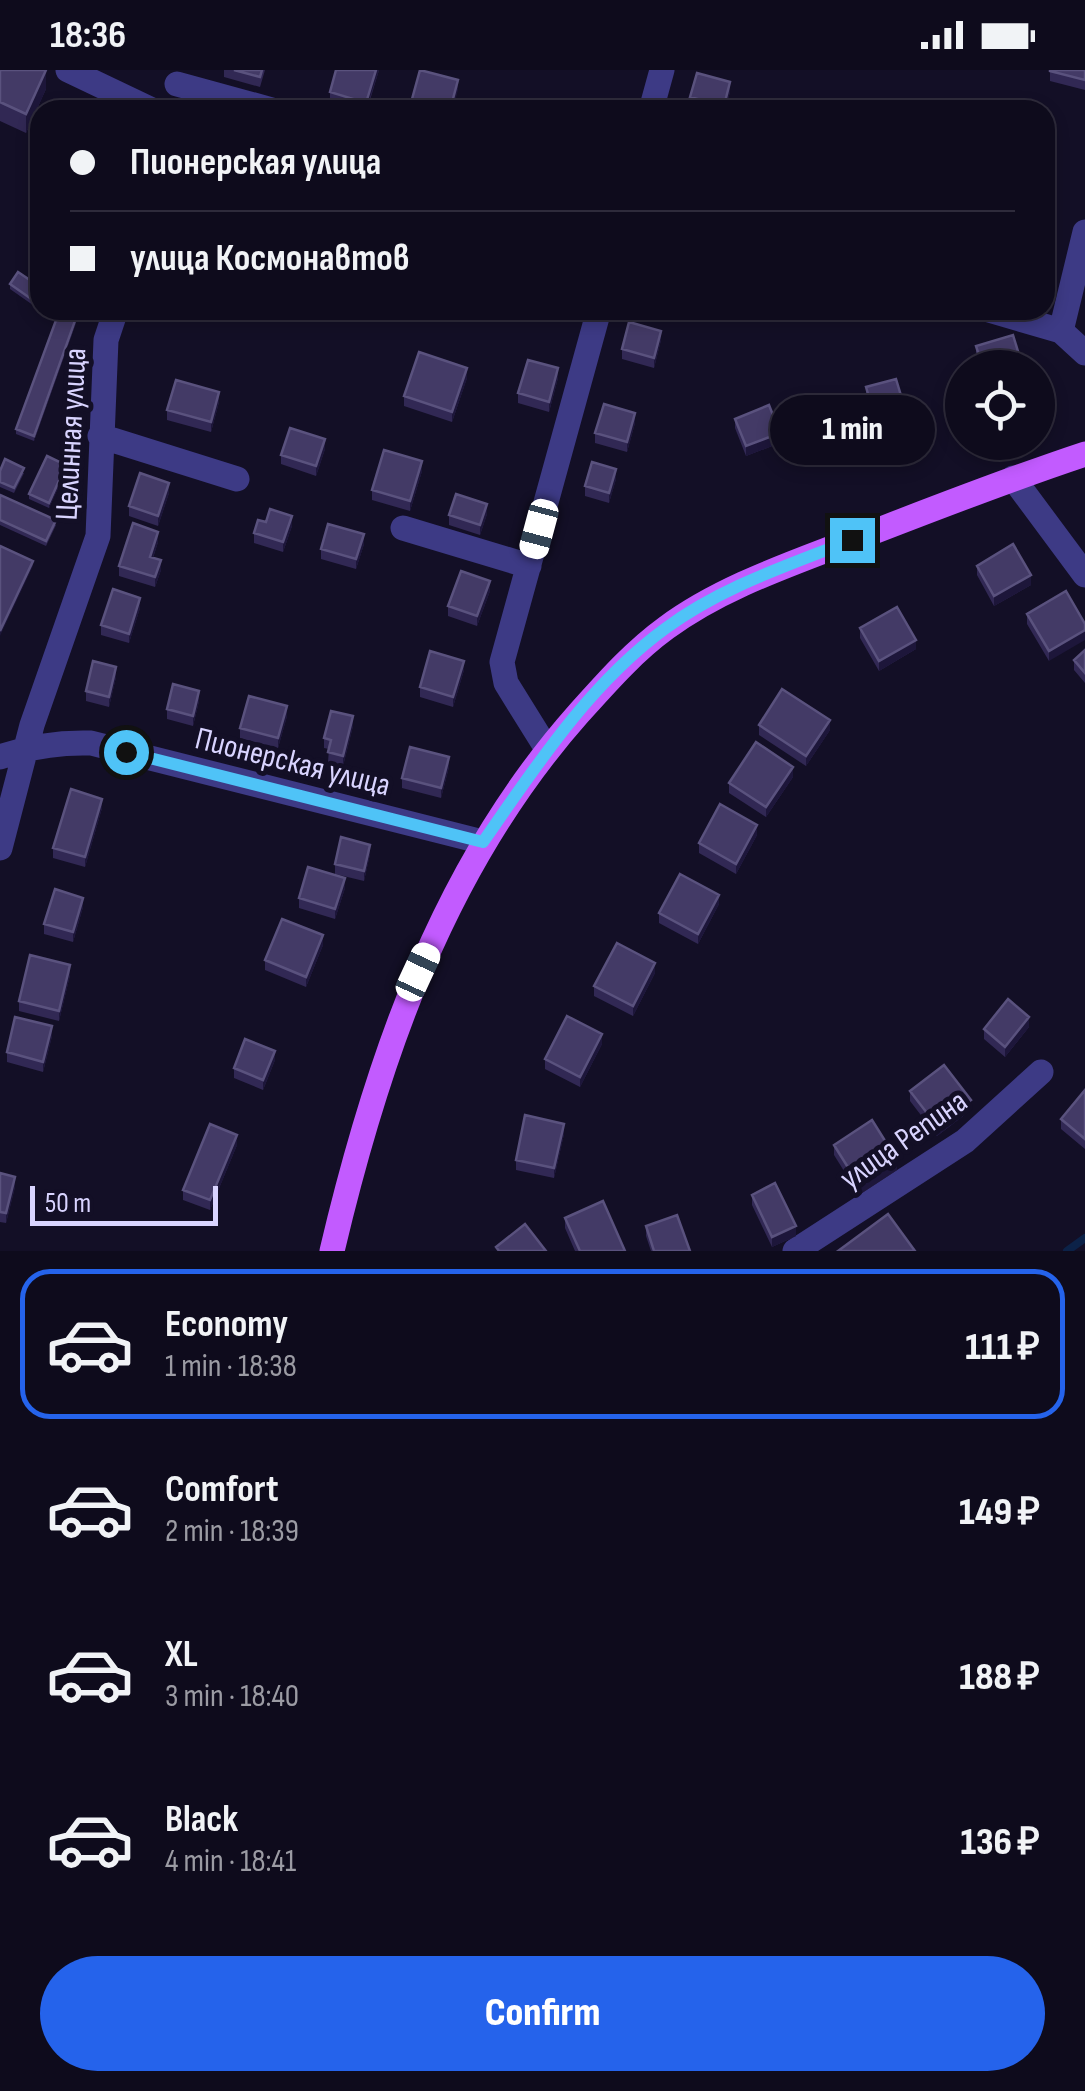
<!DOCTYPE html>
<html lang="en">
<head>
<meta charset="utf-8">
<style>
  body { margin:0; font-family:"Sofia Sans Condensed",sans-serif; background:#171425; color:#f1f3f6; height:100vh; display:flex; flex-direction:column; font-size:38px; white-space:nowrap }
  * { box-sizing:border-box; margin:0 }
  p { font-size:32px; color:#9b9ba3 }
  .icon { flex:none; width:55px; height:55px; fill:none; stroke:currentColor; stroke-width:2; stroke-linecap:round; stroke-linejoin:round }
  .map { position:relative; height:1181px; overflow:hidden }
  .details { display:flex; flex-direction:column; background:#0e0b1c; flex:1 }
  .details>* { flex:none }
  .guide { position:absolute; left:30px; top:30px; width:1025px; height:220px; border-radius:30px; box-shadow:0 5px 15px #0003,0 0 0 2px #2e2b3b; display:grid; align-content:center; height:220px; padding:0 40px; background:#0e0b1c }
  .buttons { position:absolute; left:945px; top:280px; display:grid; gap:20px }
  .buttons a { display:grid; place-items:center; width:110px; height:110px; border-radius:50%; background:#0e0b1c; box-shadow:0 5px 15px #0003,0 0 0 2px #2e2b3b; font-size:50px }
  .scale { position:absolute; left:30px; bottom:25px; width:188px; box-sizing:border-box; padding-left:10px; border:5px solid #d9d4ff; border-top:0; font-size:28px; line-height:35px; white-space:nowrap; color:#d9d4ff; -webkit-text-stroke:8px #130f26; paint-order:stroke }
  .end { position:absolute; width:45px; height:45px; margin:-22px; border:12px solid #4fc3f7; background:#111; box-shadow:0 0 0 5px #111 }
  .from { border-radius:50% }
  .bubble { position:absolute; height:70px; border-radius:35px; background:#0e0b1c; box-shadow:0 5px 15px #0003,0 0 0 2px #2e2b3b; font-size:32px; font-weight:800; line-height:70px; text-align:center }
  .car { position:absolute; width:30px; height:60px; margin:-30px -15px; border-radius:12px; box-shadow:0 0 8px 2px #0007; background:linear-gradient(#fff 24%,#345 0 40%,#fff 0 76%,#345 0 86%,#fff 0) }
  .guide b { display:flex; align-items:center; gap:35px; height:95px; font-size:38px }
  .guide b+b { border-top:2px solid #2e2b3b }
  .guide i { width:25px; height:25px; background:#f1f3f6 }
  ul { padding:18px 0 0; list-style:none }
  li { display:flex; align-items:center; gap:30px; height:150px; margin:0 20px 15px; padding:0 20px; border:5px solid transparent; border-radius:30px }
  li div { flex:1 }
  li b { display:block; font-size:38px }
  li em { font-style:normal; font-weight:800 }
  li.on { border-color:#2563eb }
  li>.icon { width:90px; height:90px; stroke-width:1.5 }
  .primary-button { display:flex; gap:20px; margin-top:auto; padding:20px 40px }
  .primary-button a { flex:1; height:115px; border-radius:60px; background:#2563eb; color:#fff; font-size:40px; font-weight:800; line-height:115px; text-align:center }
  .status { display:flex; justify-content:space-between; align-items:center; height:70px; padding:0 50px; background:#0e0b1c; direction:ltr }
  .status svg { height:28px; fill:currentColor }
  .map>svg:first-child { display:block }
</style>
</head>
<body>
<div class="status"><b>18:36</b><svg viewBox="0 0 49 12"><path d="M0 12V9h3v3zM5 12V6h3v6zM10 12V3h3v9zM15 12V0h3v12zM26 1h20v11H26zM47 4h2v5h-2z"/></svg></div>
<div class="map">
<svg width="1085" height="1181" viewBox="0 0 1085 1181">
  <rect width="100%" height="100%" fill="#130f26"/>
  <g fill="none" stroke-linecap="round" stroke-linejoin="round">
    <path stroke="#0c2248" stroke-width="8" d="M1067 1181 1085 1168"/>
    <path stroke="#3d3a85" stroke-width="25" d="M68 0 152 40
      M177 14 272 40
      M651 40 662 0
      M989 240 1061 261 1085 283
      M1061 261 1085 162
      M100 366 237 409
      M1013 408 1085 505
      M403 458 529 496
      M547 679 506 613 502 592 599 240
      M0 687C31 676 58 672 91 673L483 772
      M0 778 32 655 98 466 106 270 116 240
      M795 1181 965 1071 1041 1002"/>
    <path stroke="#c25bff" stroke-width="25" d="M332 1181C378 986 444 795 579 643 606 613 633 582 666 558 720 518 788 495 850 471 928 441 1006 410 1085 384"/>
  </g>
  <path fill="#312854" d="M0 0 46 19 26 63 0 51Z
    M224 0H265L260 17 224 7Z
    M379 0 367 40H358L330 32V22Z
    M1050 0H1085V20L1050 11Z
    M730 22 725 40H701L690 37V27Z
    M10 214 40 217V240L10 219Z
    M817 240H849L847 248Z
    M76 253 34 371 16 364V359Z
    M661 270 654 298 622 289V279Z
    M976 276 1023 298H980L976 286Z
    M467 308 452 352 404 336V326Z
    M558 308 549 342 518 333V323Z
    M866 317 905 349 875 358 866 327Z
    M219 332 211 362 167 350V340Z
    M803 339 832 374 812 379 803 349Z
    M735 349 780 373 746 386 735 358Z
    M635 353 627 382 595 373V363Z
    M325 379 316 406 281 394V385Z
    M66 400 49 438 29 429V424Z
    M0 401 24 403 14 423 0 417Z
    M422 401 410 441 372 430V420Z
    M616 409 609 433 585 426V416Z
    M169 423 158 456 129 446V436Z
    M0 425 56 455 46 476 0 455Z
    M487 444 480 465 449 455V445Z
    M266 452 292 456 283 482 254 473V463Z
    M158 472 153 488 161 500 155 517 119 506V496Z
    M364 474 356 499 321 489V479Z
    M977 496 1031 515 994 536 977 505Z
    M490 521 477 556 448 546V536Z
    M1066 521 1049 591 1027 554V544Z
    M140 538 129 573 101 565V555Z
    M860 558 916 579 879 601 860 568Z
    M1085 580V613L1074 600V590Z
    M464 600 453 637 420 627V617Z
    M116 607 109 637 86 631V621Z
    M199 631 193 656 167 649V639Z
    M287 646 278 678 240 668V658Z
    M759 655 830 660 806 696 759 665Z
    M353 656 343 696 328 692 329 679 324 678V668Z
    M449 697 441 728 402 718V708Z
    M793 707 766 747 729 723V713Z
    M102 738 85 797 53 788V778Z
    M757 765 736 804 699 783V773Z
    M370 784 364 811 335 804V794Z
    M345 818 335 849 299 838V828Z
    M719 834 698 874 659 853V843Z
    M83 837 73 872 44 864V854Z
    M323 875 306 917 265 900V890Z
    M655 903 633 946 594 926V916Z
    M70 905 59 951 19 941V931Z
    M1029 957 1005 987 984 969V959Z
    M52 966 43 1002 7 992V982Z
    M602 974 580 1017 545 999V989Z
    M275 990 263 1020 234 1008V998Z
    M1085 1020V1079L1061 1059V1049Z
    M910 1021 971 1040 937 1066 910 1031Z
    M564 1064 554 1108 516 1100V1090Z
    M237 1075 210 1140 183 1130V1120Z
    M834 1075 897 1100 859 1125 834 1085Z
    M0 1103 15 1117 6 1153 0 1152Z
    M752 1125 796 1166 772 1177 752 1135Z
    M565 1148 625 1181H575L565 1158Z
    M646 1156 690 1181H651L646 1166Z"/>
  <path fill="#1d163a" d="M46 0V19L26 63V44Z
    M376 0H379L366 40V33Z
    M458 10V20L453 40H450Z
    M730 12V22L725 40H724Z
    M76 248V253L34 371V366Z
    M661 261V270L654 298V288Z
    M467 298V308L452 352V342Z
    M558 298V308L549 342V332Z
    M219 322V332L211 362V352Z
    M905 339V349L875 358V348Z
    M635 343V353L627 382V372Z
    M780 363V373L746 386V376Z
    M832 364V374L812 379V369Z
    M325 369V379L316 406V396Z
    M422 391V401L410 441V431Z
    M66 395V400L49 438V433Z
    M616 399V409L609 433V423Z
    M169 413V423L158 456V446Z
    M487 434V444L480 465V455Z
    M292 446V456L283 482V472Z
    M158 462V472L150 496V487Z
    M364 464V474L356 499V489Z
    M161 490V500L155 517V507Z
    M33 491V496L0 566V561Z
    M1031 505V515L994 536V526Z
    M490 511V521L477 556V546Z
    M140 528V538L129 573V564Z
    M1085 560V570L1049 591V581Z
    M916 570V579L879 601V591Z
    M464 591V600L453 637V627Z
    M116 597V607L109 637V627Z
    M199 621V631L193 656V646Z
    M287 636V646L278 678V668Z
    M353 646V656L343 696V686Z
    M830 650V660L806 696V686Z
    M449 687V697L441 728V718Z
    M793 697V707L766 747V737Z
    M102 729V738L85 797V787Z
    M757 755V765L736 804V794Z
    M370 775V784L364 811V801Z
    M345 808V818L335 849V839Z
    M719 825V834L698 874V864Z
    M83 828V837L73 872V862Z
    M323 865V875L306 917V907Z
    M655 893V903L633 946V936Z
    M70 895V905L59 951V941Z
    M1029 947V957L1005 987V977Z
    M52 956V966L43 1002V992Z
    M602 964V974L580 1017V1007Z
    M275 981V990L263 1020V1010Z
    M971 1030V1040L937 1066V1056Z
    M564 1054V1064L554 1108V1098Z
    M237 1065V1075L210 1140V1130Z
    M897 1090V1100L859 1125V1115Z
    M15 1107V1117L6 1153V1143Z
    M796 1156V1166L772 1177V1167Z"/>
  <path fill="#433a66" stroke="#5a527e" stroke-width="2.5" d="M0 0H46L26 44 0 32Z
    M234 0H262L260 7Z
    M336 0H376L366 33 330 22Z
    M420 0 458 10 450 40H409Z
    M1050 0H1085V10L1050 1Z
    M697 3 730 12 724 36 690 27Z
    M477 30 512 39V40H474Z
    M18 202 40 217V235L10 214Z
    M59 242 76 248 34 366 16 359Z
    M629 252 661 261 654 288 622 279Z
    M1013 265 1023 298H983L976 276Z
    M419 282 467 298 452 342 404 326Z
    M528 290 558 298 549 332 518 323Z
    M896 309 905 339 875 348 866 317Z
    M176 310 219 322 211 352 167 340Z
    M823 333 832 364 812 369 803 339Z
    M604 334 635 343 627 372 595 363Z
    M769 335 780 363 746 376 735 349Z
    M290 358 325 369 316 396 281 385Z
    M384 380 422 391 410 431 372 420Z
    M47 386 66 395 49 433 29 424Z
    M5 389 24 398 14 418 0 412V401Z
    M592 392 616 399 609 423 585 416Z
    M140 403 169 413 158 446 129 436Z
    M456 424 487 434 480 455 449 445Z
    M0 425 56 450 46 471 0 450Z
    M270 439 292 446 283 472 254 463 258 450 266 452Z
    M133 453 158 462 150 487 161 490 155 507 119 496Z
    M328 454 364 464 356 489 321 479Z
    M1013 474 1031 505 994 526 977 496Z
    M0 476 33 491 0 561Z
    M461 501 490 511 477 546 448 536Z
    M113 519 140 528 129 564 101 555Z
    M1066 521 1085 554V560L1049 581 1027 544Z
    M897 537 916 570 879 591 860 558Z
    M1085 580V603L1074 590Z
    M430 581 464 591 453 627 420 617Z
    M93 591 116 597 109 627 86 621Z
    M173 614 199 621 193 646 167 639Z
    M782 619 830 650 806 686 759 655Z
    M249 626 287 636 278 668 240 658Z
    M331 641 353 646 343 686 328 682 331 670 324 668Z
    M756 672 793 697 766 737 729 713Z
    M410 677 449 687 441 718 402 708Z
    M71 719 102 729 85 787 53 778Z
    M720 734 757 755 736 794 699 773Z
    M341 767 370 775 364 801 335 794Z
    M308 797 345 808 335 839 299 828Z
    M680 804 719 825 698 864 659 843Z
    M55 819 83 828 73 862 44 854Z
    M282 849 323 865 306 907 265 890Z
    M617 873 655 893 633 936 594 916Z
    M30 885 70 895 59 941 19 931Z
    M1008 929 1029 947 1005 977 984 959Z
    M567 946 602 964 580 1007 545 989Z
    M15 947 52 956 43 992 7 982Z
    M245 969 275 981 263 1010 234 998Z
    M944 995 971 1030 937 1056 910 1021Z
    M1085 1020V1069L1061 1049Z
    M525 1045 564 1054 554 1098 516 1090Z
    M872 1050 897 1090 859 1115 834 1075Z
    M210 1054 237 1065 210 1130 183 1120Z
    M0 1103 15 1107 6 1143 0 1142Z
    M775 1113 796 1156 772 1167 752 1125Z
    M603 1131 625 1181H580L565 1148Z
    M888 1144 915 1181H838Z
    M677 1145 690 1181H654L646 1156Z
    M525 1154 546 1181H499L496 1177Z"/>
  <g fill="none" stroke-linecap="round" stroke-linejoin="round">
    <path stroke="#4fc3f7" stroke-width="12" d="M126 682 483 772C536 696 590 613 666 558 721 517 789 495 852 470"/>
  </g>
  <g text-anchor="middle" stroke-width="10" stroke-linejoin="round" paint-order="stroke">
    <g font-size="32" fill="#d9d4ff" stroke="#130f26">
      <text transform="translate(70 364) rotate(-87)" y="11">Целинная улица</text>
      <text transform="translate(293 691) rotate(14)" y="11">Пионерская улица</text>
      <text transform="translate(903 1069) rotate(-35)" y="11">улица Репина</text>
    </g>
  </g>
</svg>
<div class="buttons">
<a><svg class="icon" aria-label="locate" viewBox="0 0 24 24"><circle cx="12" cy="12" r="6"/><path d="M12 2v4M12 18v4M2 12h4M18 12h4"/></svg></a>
</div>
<div class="scale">50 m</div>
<i class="end from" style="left:126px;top:682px"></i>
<i class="end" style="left:852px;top:470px"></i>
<div class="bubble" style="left:770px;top:325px;width:165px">1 min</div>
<i class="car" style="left:539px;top:459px;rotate:195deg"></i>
<i class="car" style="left:418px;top:902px;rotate:25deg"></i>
<div class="guide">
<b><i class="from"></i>Пионерская улица</b>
<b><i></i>улица Космонавтов</b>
</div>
</div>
<section class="details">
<ul>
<li class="on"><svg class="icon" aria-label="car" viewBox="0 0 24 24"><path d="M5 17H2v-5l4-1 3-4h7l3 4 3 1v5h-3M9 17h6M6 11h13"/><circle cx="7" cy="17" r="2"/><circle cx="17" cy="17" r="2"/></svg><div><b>Economy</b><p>1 min · 18:38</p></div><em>111 ₽</em></li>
<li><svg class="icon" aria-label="car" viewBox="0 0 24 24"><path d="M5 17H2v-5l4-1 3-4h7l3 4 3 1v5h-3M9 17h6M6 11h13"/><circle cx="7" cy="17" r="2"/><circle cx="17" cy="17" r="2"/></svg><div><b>Comfort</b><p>2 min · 18:39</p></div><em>149 ₽</em></li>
<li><svg class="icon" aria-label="car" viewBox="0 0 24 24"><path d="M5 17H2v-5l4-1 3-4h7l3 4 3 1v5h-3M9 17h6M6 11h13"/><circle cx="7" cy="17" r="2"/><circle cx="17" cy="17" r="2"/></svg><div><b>XL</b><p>3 min · 18:40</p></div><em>188 ₽</em></li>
<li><svg class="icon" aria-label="car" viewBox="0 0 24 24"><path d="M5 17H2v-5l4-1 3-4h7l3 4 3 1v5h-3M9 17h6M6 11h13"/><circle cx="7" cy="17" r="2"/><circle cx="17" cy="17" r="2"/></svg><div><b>Black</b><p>4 min · 18:41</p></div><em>136 ₽</em></li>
</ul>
<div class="primary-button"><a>Confirm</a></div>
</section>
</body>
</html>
